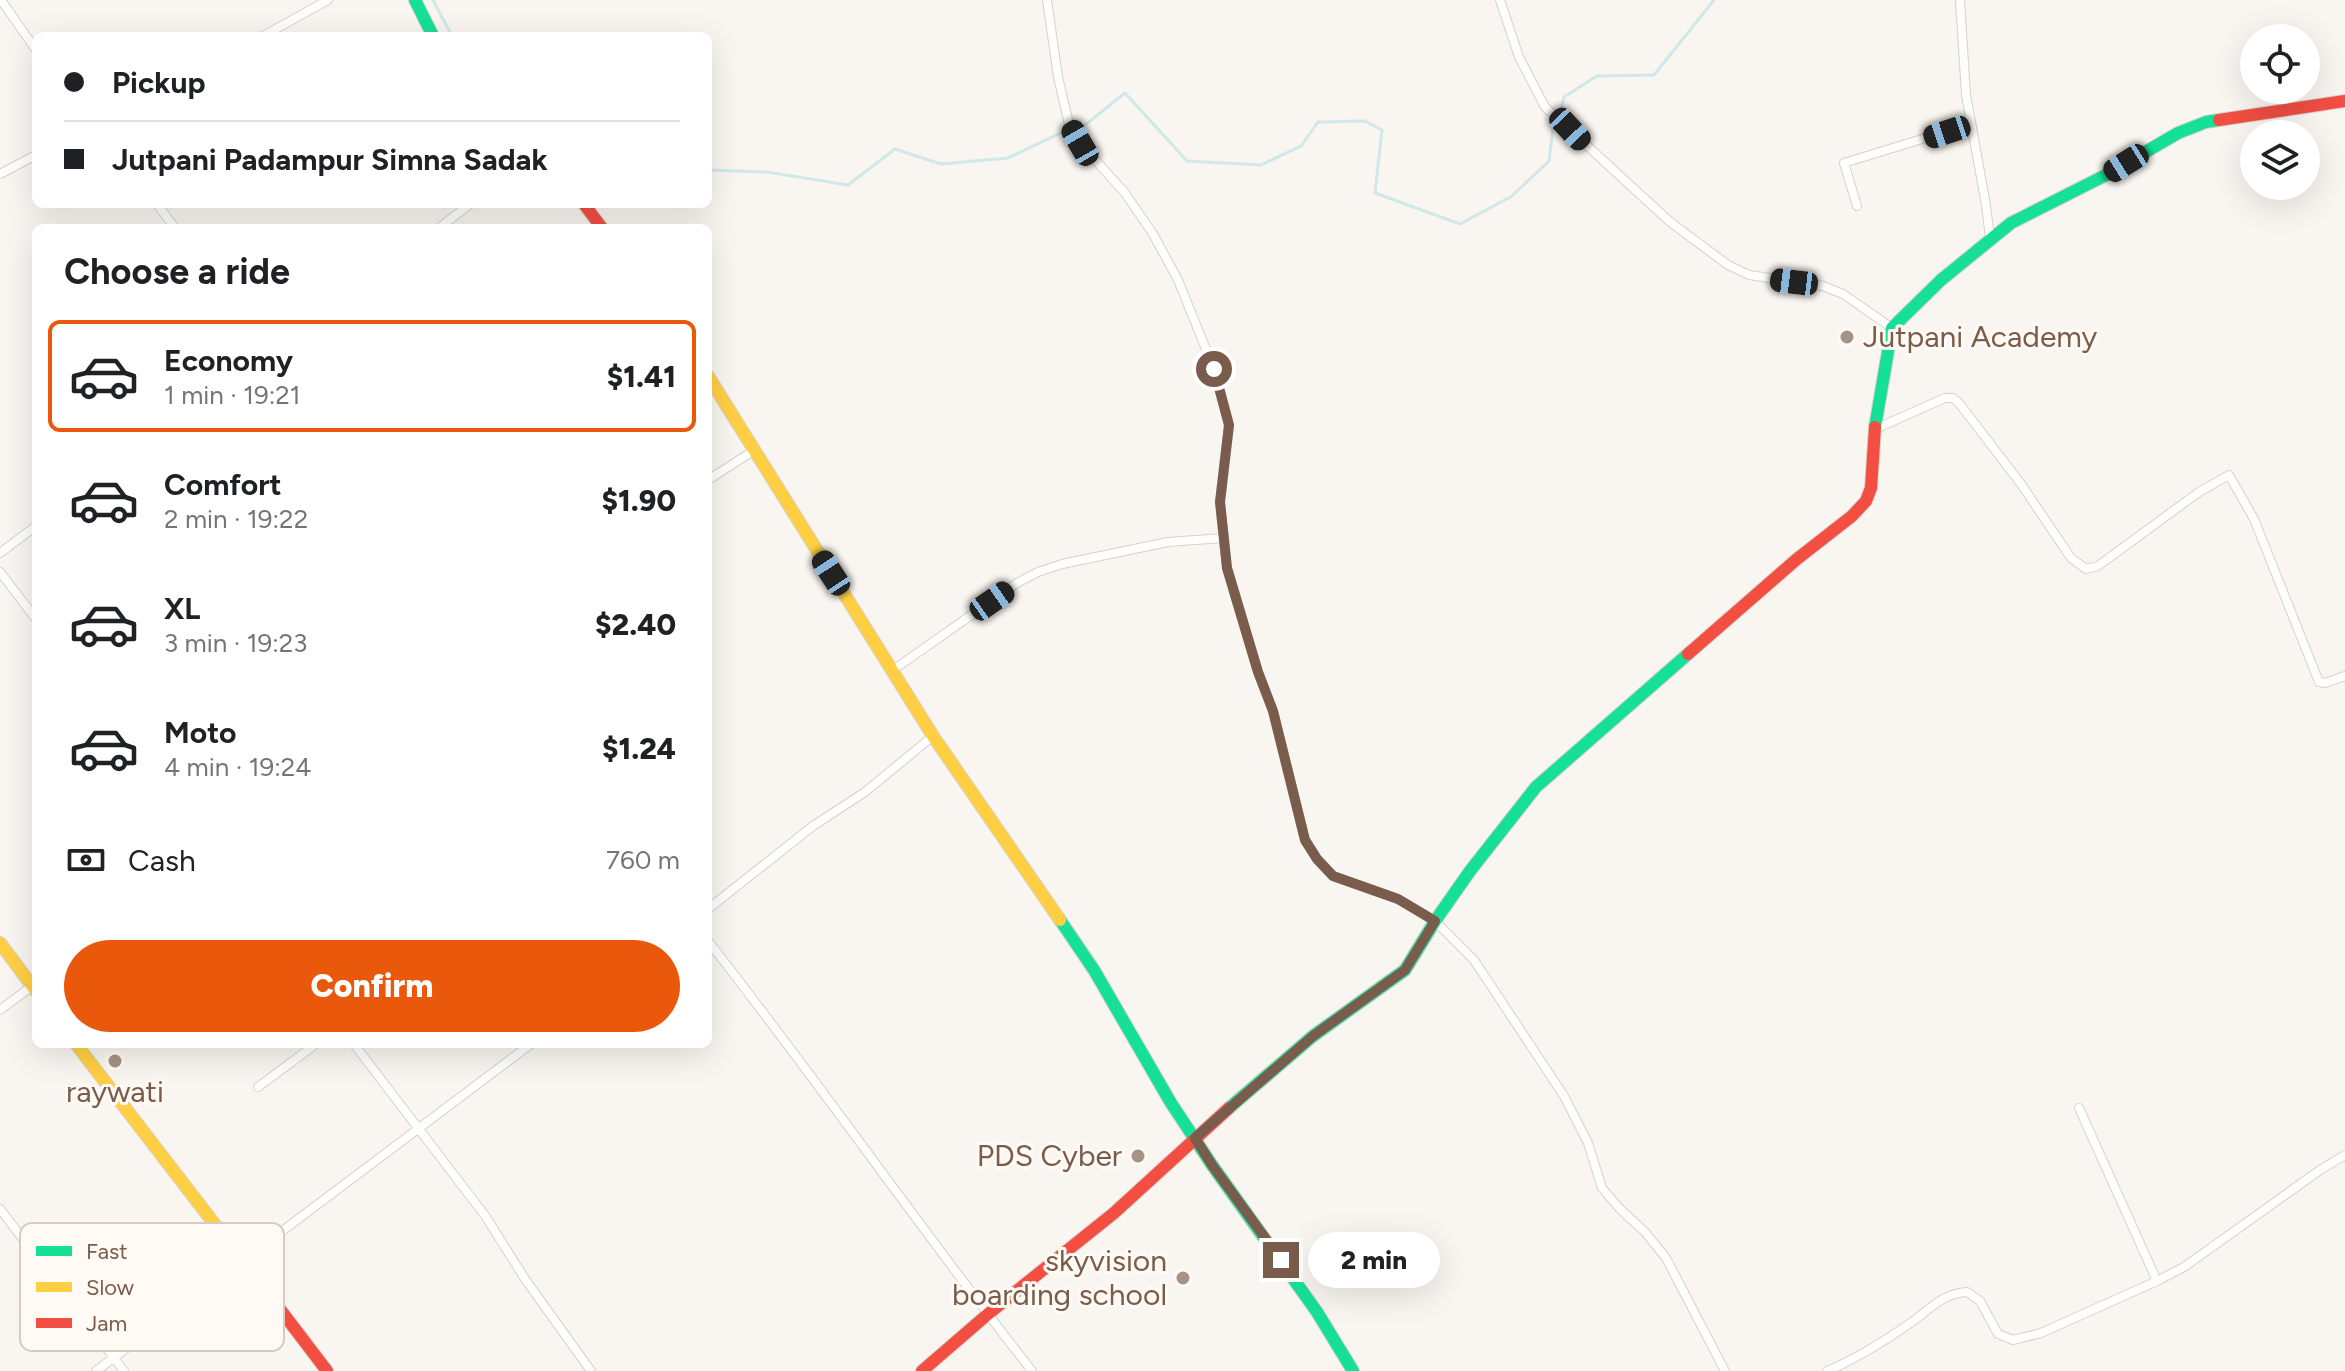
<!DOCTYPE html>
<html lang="en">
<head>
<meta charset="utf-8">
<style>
  body { margin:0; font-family:Figtree,sans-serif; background:#f6f6f6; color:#202124; height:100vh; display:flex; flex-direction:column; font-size:30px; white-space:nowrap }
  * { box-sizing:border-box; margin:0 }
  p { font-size:26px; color:#757577 }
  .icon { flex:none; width:44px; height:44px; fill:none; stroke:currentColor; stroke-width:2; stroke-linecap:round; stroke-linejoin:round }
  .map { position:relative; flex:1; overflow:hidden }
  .drawer { position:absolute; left:32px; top:224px; width:680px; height:824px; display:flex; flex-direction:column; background:#fff; border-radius:12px; box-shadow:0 8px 32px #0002 }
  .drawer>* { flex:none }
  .banner { position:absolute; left:32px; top:32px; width:680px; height:176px; border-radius:12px; box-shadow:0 8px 32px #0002; display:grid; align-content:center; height:176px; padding:0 32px; background:#fff }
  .tools { position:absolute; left:2240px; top:24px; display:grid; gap:16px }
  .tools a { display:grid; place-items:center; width:80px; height:80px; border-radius:50%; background:#fff; box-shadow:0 8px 32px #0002; font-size:40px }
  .end { position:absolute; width:36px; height:36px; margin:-18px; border:10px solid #7a5c4d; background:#fff; box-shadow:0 0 0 4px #fff }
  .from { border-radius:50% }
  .bubble { position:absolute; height:56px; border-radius:28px; background:#fff; box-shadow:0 8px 32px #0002; font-size:26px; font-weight:800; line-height:56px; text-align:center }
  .car { position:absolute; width:24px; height:48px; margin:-24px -12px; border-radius:10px; box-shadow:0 0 6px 2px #0007; background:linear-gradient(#222 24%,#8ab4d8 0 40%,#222 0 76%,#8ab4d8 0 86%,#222 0) }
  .banner b { display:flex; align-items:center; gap:28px; height:76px; font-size:30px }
  .banner b+b { border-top:2px solid #e0e0e0 }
  .banner i { width:20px; height:20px; background:#202124 }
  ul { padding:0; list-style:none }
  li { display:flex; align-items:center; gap:24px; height:112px; margin:0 16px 12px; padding:0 16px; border:4px solid transparent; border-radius:12px }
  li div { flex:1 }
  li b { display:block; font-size:30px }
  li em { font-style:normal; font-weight:800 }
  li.current { border-color:#ea580c }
  li>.icon { width:72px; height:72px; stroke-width:1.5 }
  h2 { padding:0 32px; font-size:36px; line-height:96px }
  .pay { display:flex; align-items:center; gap:20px; height:88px; padding:0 32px; font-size:30px }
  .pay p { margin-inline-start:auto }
  .cta { display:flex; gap:16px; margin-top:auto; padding:16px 32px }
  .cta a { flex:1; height:92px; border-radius:48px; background:#ea580c; color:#fff; font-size:32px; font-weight:800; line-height:92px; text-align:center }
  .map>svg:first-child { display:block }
</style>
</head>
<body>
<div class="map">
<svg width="2345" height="1371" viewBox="0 0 2345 1371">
  <rect width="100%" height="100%" fill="#f9f5f0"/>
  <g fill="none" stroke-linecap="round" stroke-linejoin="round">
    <path stroke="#d0e8ea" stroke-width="3" d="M433 0 452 36
      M1561 110 1564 97 1597 76 1654 75 1714 0
      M1080 129 1125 93 1187 161 1261 165 1301 146 1318 122 1365 121 1382 130 1375 193 1460 224 1512 196 1549 161 1554 120
      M708 170 767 172 848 185 895 149 941 164 1008 158 1065 131"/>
    <g stroke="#d7d1cb" stroke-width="10">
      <path id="street" d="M1 0 36 50
        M1047 0 1058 77 1069 124 1080 143 1125 193 1153 234 1178 280 1214 369 1229 425 1220 502 1227 568 1258 672 1273 711 1305 840 1317 859 1333 876 1398 899 1435 921 1474 960 1564 1096 1588 1143 1602 1188 1620 1209 1645 1232 1666 1258 1725 1371
        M1500 0 1519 57 1545 107 1669 221 1728 265 1749 275 1823 286 1843 294 1892 328
        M1960 0 1966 95 1986 205 1990 238
        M263 36 328 0
        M0 174 36 155
        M157 204 175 228
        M1857 206 1844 163 1971 124
        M439 228 470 204
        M1875 429 1945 398H1953L1959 403 2021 484 2071 558 2086 569 2098 566 2199 492 2229 475 2254 519 2319 682 2325 683 2345 676
        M708 480 753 451
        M0 553 36 526
        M0 572 36 619
        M893 670 1017 583 1038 572 1062 564 1168 542 1223 538
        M708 909 813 826 865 792 933 736
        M708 941C819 1082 921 1230 1032 1371
        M0 1010 35 984
        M354 1044 486 1217 525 1279 591 1371
        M258 1087 316 1044
        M2079 1108 2157 1281
        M0 1209 124 1371
        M96 1371 531 1044
        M1827 1371C1856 1359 1883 1342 1909 1324 1928 1311 1942 1293 1967 1292L1980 1301 1998 1334 2013 1340 2041 1333 2157 1281 2184 1267 2320 1170 2345 1155"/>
    </g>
    <g stroke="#d9d2cb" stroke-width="14">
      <path id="fast" d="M415 0 433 36
        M1875 427 1892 328 1941 280 2011 223 2106 175 2178 133 2206 122 2219 120
        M1060 920 1094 970 1171 1103 1212 1165 1317 1312 1353 1371
        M1229 1108 1313 1036 1405 970 1435 921 1470 871 1536 787 1688 654"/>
    </g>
    <g stroke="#d9d2cb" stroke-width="14">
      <path id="slow" d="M708 376 933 736 1060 920
        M0 943 36 991
        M76 1044 263 1287"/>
    </g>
    <g stroke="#d9d2cb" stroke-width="14">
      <path id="jam" d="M2219 120 2345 101
        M584 204 602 228
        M1688 654 1797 559 1852 516 1866 501 1871 488 1875 427
        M263 1287 327 1371
        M922 1371 988 1314 1114 1213 1229 1108"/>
    </g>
    <use href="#street" stroke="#fefefd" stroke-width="8"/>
    <use href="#fast" stroke="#16e098" stroke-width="12"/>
    <use href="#slow" stroke="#ffcf43" stroke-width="12"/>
    <use href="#jam" stroke="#f24e42" stroke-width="12"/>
  </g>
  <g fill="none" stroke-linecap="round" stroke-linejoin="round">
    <path stroke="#7a5c4d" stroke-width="10" d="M1214 369 1229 425 1220 502 1227 568 1258 672 1273 711 1305 840 1317 859 1333 876 1398 899 1435 921 1405 970 1313 1036 1195 1138 1212 1165 1281 1260"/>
  </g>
  <g fill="#a69286" stroke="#fffaf3" stroke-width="3">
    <circle cx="1847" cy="337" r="8"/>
    <circle cx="115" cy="1061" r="8"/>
    <circle cx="1138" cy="1156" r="8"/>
    <circle cx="1183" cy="1278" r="8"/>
  </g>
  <g text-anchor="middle" stroke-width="6" stroke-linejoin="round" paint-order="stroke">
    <g font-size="30" fill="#7a5c4d" stroke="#fffaf3" text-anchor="end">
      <text x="1863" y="347" text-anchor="start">Jutpani Academy</text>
      <text x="115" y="1102" text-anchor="middle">raywati</text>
      <text x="1122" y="1166">PDS Cyber</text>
      <text x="1167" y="1271">skyvision<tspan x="1167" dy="34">boarding school</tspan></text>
    </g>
  </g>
  <rect x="20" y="1223" width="264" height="128" rx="12" fill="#fffaf3" stroke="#d7cbc1" stroke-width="2"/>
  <rect x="36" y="1246" width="36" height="10" fill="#16e098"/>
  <rect x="36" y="1282" width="36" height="10" fill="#ffcf43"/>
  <rect x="36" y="1318" width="36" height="10" fill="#f24e42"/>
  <g font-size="22" fill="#7a5c4d">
    <text x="86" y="1259">Fast</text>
    <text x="86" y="1295">Slow</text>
    <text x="86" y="1331">Jam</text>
  </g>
</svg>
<div class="tools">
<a><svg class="icon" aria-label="locate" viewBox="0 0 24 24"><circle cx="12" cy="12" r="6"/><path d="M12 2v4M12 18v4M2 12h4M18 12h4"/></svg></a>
<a><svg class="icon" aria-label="layers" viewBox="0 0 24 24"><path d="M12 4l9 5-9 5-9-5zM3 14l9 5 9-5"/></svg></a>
</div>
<i class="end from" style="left:1214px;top:369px"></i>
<i class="end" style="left:1281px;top:1260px"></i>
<div class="bubble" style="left:1308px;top:1232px;width:132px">2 min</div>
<i class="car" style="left:1570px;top:129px;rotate:137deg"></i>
<i class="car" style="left:1947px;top:132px;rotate:252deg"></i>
<i class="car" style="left:1080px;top:143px;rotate:330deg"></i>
<i class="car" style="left:2126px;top:163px;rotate:238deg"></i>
<i class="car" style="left:1794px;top:282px;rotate:277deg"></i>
<i class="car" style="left:831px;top:573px;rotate:327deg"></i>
<i class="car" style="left:992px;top:601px;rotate:55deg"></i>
<div class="banner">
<b><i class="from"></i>Pickup</b>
<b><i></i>Jutpani Padampur Simna Sadak</b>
</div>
<section class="drawer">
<h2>Choose a ride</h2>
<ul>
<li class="current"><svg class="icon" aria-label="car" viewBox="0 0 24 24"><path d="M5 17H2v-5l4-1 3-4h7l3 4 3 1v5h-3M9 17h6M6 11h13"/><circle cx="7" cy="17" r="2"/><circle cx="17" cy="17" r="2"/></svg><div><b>Economy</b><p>1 min · 19:21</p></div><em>$1.41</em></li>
<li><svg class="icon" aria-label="car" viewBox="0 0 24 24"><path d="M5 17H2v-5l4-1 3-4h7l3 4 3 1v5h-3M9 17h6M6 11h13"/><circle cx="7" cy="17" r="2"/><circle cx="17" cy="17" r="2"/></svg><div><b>Comfort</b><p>2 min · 19:22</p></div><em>$1.90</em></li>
<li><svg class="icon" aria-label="car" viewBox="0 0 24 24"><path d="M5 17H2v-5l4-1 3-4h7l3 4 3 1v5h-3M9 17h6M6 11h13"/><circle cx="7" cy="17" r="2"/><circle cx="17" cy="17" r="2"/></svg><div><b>XL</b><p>3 min · 19:23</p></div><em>$2.40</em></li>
<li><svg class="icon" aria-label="car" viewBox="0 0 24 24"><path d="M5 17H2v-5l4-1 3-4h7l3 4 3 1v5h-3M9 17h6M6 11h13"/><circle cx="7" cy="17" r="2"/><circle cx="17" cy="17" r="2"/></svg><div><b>Moto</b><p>4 min · 19:24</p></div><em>$1.24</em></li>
</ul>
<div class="pay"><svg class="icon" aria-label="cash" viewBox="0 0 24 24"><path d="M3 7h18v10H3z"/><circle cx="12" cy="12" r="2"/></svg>Cash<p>760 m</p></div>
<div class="cta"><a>Confirm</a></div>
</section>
</div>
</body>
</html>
